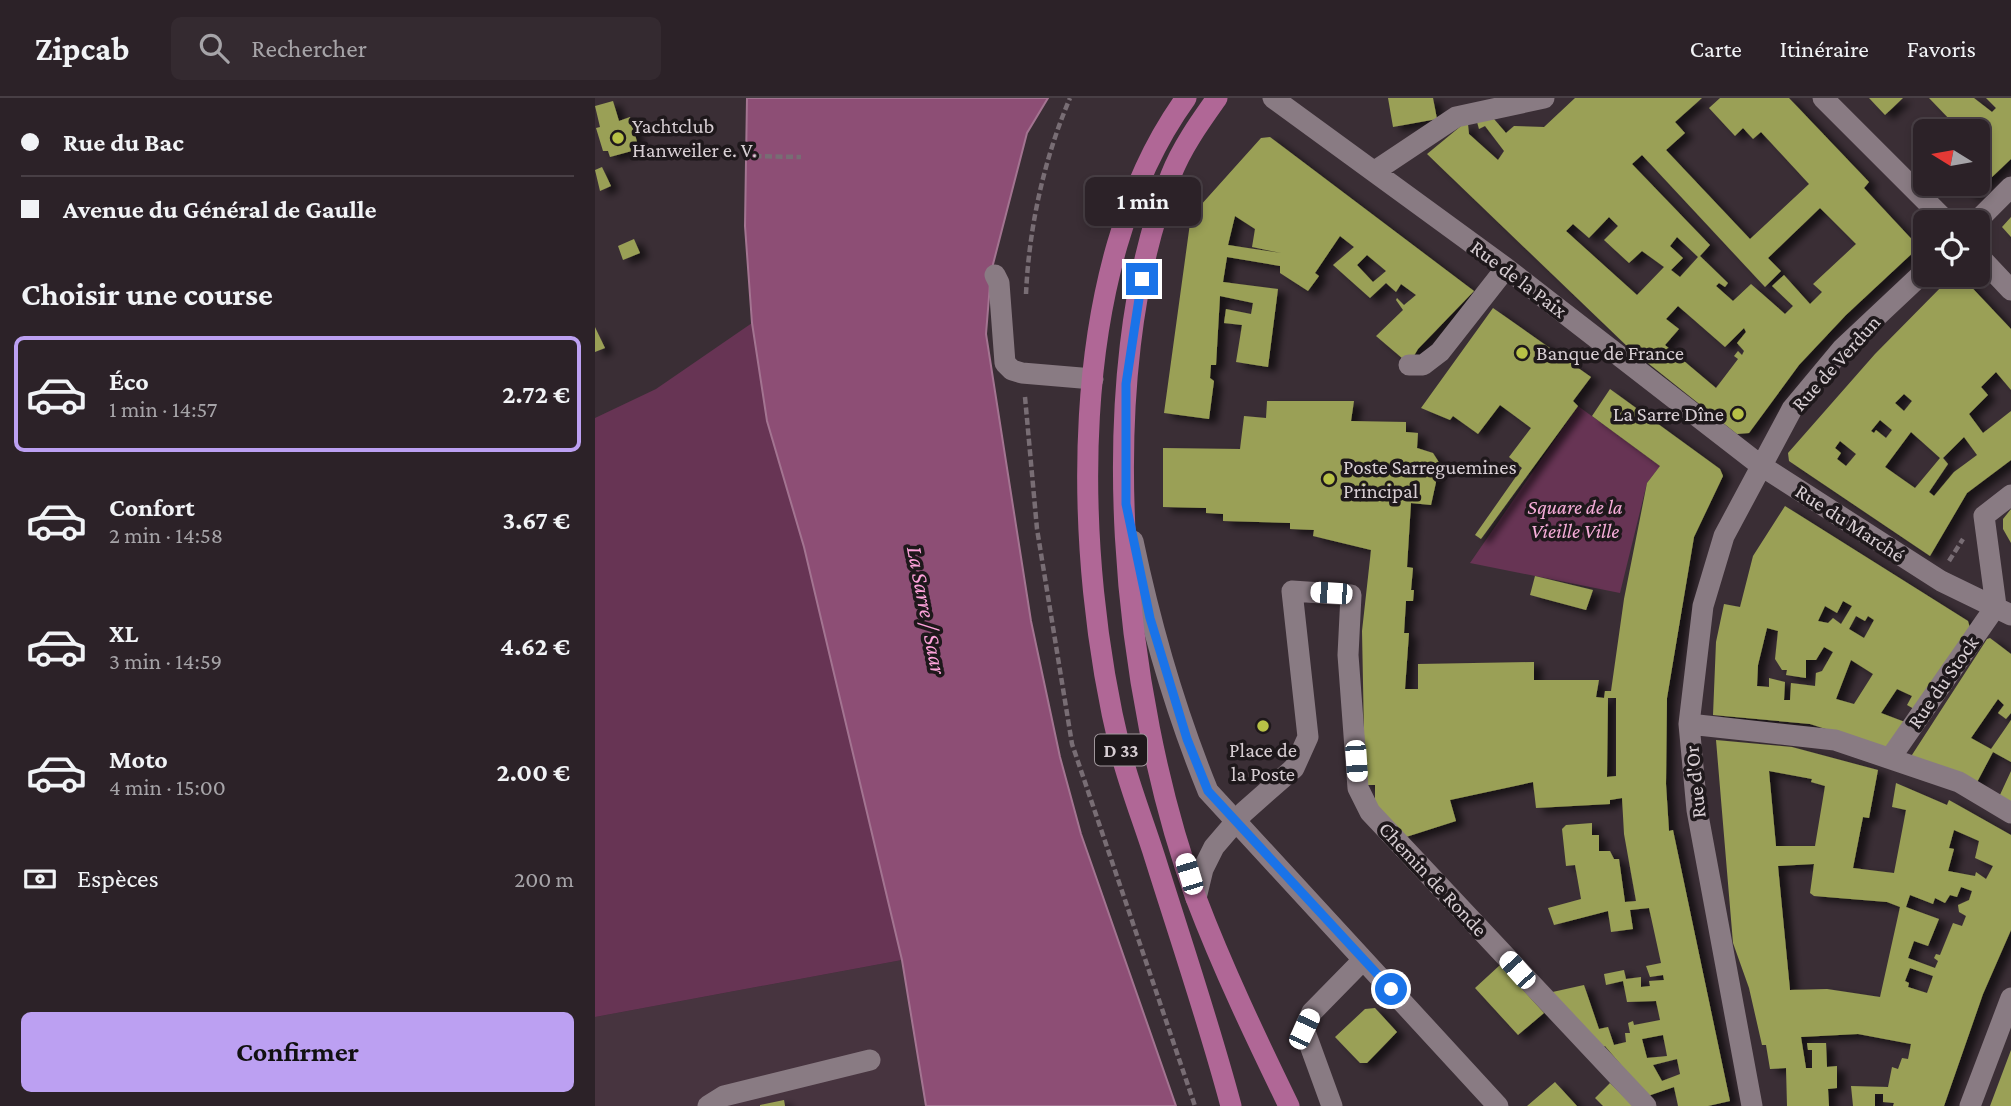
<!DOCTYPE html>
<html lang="fr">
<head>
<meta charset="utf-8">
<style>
  body { margin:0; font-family:"Crimson Pro",serif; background:#342a30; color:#f1f3f6; height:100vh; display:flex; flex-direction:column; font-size:26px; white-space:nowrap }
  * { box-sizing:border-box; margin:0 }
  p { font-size:23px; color:#a6a4a8 }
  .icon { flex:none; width:38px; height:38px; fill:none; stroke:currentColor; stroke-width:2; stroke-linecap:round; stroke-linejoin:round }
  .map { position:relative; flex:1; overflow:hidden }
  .side { display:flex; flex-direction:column; background:#2c2228; width:595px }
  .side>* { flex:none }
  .guide { display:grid; align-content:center; height:154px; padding:0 21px; background:#2c2228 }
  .needle { width:46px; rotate:281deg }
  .tools { position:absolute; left:1318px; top:21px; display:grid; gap:14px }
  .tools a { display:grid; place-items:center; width:77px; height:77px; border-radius:10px; background:#2c2228; box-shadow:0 4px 10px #0003,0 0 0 2px #483f45; font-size:35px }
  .end { position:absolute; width:32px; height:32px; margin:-16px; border:9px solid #1a73e8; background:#fff; box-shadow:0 0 0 4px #fff }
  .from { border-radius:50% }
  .bubble { position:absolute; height:49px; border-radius:10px; background:#2c2228; box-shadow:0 4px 10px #0003,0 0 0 2px #483f45; font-size:23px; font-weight:700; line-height:49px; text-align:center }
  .car { position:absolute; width:21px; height:42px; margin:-21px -10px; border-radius:9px; box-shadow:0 0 5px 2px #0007; background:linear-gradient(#fff 24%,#345 0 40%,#fff 0 76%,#345 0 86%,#fff 0) }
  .guide b { display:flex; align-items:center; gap:24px; height:66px; font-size:26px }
  .guide b+b { border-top:2px solid #483f45 }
  .guide i { width:18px; height:18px; background:#f1f3f6 }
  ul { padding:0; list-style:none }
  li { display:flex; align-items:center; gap:21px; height:116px; margin:0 14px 10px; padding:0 7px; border:4px solid transparent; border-radius:10px }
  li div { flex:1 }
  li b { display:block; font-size:26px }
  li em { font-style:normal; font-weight:700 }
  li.current { border-color:#bca0f2 }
  li>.icon { width:63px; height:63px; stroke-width:1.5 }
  h2 { padding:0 21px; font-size:32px; line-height:84px }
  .pay { display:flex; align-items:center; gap:18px; height:77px; padding:0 21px; font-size:26px }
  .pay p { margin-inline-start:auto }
  .button { display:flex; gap:14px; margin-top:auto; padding:14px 21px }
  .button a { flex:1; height:80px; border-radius:10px; background:#bca0f2; color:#111; font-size:28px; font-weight:700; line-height:80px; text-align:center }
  header { display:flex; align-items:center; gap:42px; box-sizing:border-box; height:98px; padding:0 35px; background:#2c2228; border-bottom:2px solid #483f45 }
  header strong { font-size:33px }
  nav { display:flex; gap:38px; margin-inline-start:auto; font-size:24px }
  .search { width:490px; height:63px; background:#342a30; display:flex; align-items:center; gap:18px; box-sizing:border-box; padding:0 24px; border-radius:10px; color:#a6a4a8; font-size:26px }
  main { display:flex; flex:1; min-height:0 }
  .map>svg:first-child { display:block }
</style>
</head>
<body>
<header>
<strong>Zipcab</strong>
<div class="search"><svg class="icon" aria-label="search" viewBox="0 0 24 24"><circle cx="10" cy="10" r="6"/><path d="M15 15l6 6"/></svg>Rechercher</div>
<nav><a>Carte</a><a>Itinéraire</a><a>Favoris</a></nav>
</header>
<main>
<section class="side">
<div class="guide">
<b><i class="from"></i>Rue du Bac</b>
<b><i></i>Avenue du Général de Gaulle</b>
</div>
<h2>Choisir une course</h2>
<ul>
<li class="current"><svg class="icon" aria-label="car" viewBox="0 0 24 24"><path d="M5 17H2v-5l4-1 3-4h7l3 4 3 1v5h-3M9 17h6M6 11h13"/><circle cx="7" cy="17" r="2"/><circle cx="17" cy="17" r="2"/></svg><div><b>Éco</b><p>1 min · 14:57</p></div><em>2.72 €</em></li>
<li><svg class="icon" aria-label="car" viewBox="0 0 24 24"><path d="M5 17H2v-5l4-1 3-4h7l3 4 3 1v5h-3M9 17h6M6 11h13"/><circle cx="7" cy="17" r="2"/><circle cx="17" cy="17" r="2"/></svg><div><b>Confort</b><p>2 min · 14:58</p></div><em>3.67 €</em></li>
<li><svg class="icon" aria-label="car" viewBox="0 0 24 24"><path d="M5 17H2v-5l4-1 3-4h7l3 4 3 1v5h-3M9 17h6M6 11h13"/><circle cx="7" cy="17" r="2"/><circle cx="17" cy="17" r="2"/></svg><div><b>XL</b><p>3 min · 14:59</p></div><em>4.62 €</em></li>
<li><svg class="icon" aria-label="car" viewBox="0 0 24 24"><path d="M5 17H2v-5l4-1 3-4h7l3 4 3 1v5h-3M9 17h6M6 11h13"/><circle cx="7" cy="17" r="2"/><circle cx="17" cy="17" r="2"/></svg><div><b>Moto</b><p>4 min · 15:00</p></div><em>2.00 €</em></li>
</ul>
<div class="pay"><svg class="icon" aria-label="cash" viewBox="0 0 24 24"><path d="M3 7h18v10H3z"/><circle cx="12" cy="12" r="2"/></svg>Espèces<p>200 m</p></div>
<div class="button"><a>Confirmer</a></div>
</section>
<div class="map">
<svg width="1416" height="1008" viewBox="0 0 1416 1008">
  <defs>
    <filter id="shadow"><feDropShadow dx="8" dy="4.5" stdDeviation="3.5" flood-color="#0009"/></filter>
  </defs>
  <rect width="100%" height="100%" fill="#3a2e35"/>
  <path fill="#47343f" d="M307 862 331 1008H0V919Z"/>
  <path fill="#673454" d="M157 225 172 323 209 449 307 862 0 919V320L61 291Z
    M983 308 1065 368 1052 385 1025 495 875 465Z"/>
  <path fill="#8d4e75" stroke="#a37491" stroke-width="2" d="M152 0H453L432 35 396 174 391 236 436 523 465 659 486 736 581 1008H331L307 862 209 449 172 323 157 225 150 128Z"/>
  <path fill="#9aa057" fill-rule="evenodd" filter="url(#shadow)" d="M793 0H838L842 21 798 29Z
    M980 0H1107L1080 24 1090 35 1071 52 1155 141 1214 86 1166 34 1158 41 1148 30 1140 38 1114 10 1125 0H1194L1274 84 1269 90 1324 149 1251 217 1204 267 1154 335 1142 336 1034 250 832 56 866 28 873 26 874 36 903 62 909 53 890 28 884 31 882 24 899 21 911 35 919 28 949 29ZM1047 57 1170 189 1186 173 1173 160 1225 110 1261 146 1218 186 1227 194 1215 206 1189 177 1177 188 1198 208 1190 216 1156 186 1138 203 1121 188 1124 185 1130 189 1133 185 1105 158 1115 147 1037 66ZM1014 119 1023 128 1009 142 1034 165 1047 153 1069 169 1042 197 971 133 978 126 994 140ZM1082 139 1103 159 1085 179 1076 172 1088 160 1075 148ZM1083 208 1130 249 1149 230 1151 234 1142 245 1149 253 1147 257 1143 253 1139 258 1143 261 1121 290 1070 247 1084 231 1071 221Z
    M1274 0H1308L1290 17Z
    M1334 0H1379L1397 14 1401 10 1391 0H1416V61L1377 98 1365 86H1382V33H1355L1361 28Z
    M18 3 24 23 35 19 44 51 15 59 13 53H8L1 30 5 29 0 8Z
    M675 39 879 193 823 251 814 266 781 238 808 212 801 202 802 200 809 207 821 197 806 186 801 194 791 185 775 200 738 167 759 149 745 138 720 175 724 178 713 193 685 175V168L632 159 628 184 683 191 673 269 641 264 647 227 629 225 631 211 656 216 658 205 625 198 621 267H616L615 280 619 283 614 321 569 315 596 118 666 40ZM640 118 660 131 657 149 686 155 633 147ZM772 157 791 173 778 184 762 167Z
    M7 69 16 88 5 93 0 72Z
    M1416 119V139L1407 129Z
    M39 141 45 155 28 162 23 148Z
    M1356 179H1367L1416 231V292L1401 274 1386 289 1393 297 1374 316 1388 335 1416 313V362L1372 395 1335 458 1194 363 1193 355 1280 256ZM1309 296 1317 303 1309 313 1300 305ZM1285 322 1297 332 1291 340 1281 332 1279 335 1276 333ZM1316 334 1345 360 1320 390 1290 369ZM1369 339 1382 357 1359 374 1339 398 1334 394 1353 366 1348 360ZM1245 343 1261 356 1251 368 1242 361 1246 355 1240 350Z
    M898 210 996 279 978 303 983 308 886 441 880 437 927 370 914 359 936 330 905 307 883 336 858 318 855 322 826 310Z
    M0 229 10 250 0 254Z
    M1015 291 1125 371 1128 378 1099 439 1072 600 1071 686 1074 733 1078 732 1135 1003 1113 1008H1083L1079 989 1047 1000 1033 975 1010 948 1003 950 953 895 989 887 1004 931 1013 929 1019 947 1031 944 1030 935H1035L1033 925 1038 923 1039 927 1065 922 1061 903 1032 904 1028 883 1011 887 1009 876 1029 872 1031 881 1046 879V889L1055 888 1054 883 1069 882 1068 877 1055 879 1051 868 1066 865 1054 810 1035 812 1038 831 1016 834 1013 813 959 827 953 810 986 801 980 767 971 768 967 731 971 727 997 725V737H1004V753H1015L1019 761H1024L1030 804 1041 803 1029 736 1027 700 1015 702V706L941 710 938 684 855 702 861 723 811 739 780 717V687H770L767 533 776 452 718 438 719 432 695 431V425L628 423V416L611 415V410L568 409V350L645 351 649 318 671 320 672 303H759L756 323 811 324V334L823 335 822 350 838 355 845 366 836 407 816 405 812 469 818 470 816 492H819L818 503H811L809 535H814L810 591H823V566L939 564V582H1004L1001 599 1009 600 1010 593H1016L1029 501 1052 385 1065 368 997 318ZM1013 600H1021V678L1012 679ZM1068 937 1072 958 1052 960 1047 941ZM1082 961 1085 976 1067 983 1058 967Z
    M1190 408 1373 523 1375 530 1319 611 1312 607 1317 598 1302 591 1286 615 1310 624 1291 650 1215 626 1118 617 1121 544 1129 506 1145 509 1158 458ZM1248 503 1257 508 1246 526 1238 520 1233 525 1223 523 1230 508 1242 515ZM1261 518 1270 523 1273 518 1279 522 1269 540 1254 531ZM1172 530 1183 533 1180 561 1187 572H1192L1191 577 1211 580V562H1221L1229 549 1238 554 1227 573 1221 575 1220 588 1196 585 1195 602H1189L1190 584 1174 580V589L1162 588 1163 567ZM1256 562 1278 576 1259 606 1241 601Z
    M1416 411V445L1408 431V421Z
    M940 478 998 492 991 512 935 497Z
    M1395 540 1416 556V615L1411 621 1403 615 1409 607 1403 601 1376 640 1396 651 1416 622V664L1398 654 1380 688 1315 660 1392 541Z
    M1121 642 1197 649 1283 672 1274 720 1268 719 1258 770 1299 775 1311 712 1297 709 1301 685 1352 707 1354 702 1416 737V832L1388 896 1349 1008H1298L1299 1005 1288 1004V996H1280V1008H1258L1256 988 1293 989 1297 969 1303 971 1307 960 1313 961 1316 946 1263 936 1206 939 1211 970H1217V952H1213L1212 945H1231L1232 969 1242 968V990L1233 991 1234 1008H1192L1191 970 1175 971 1171 947H1167L1154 890 1138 845ZM1174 673 1217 681 1216 684 1230 688 1220 748H1181ZM1359 732 1384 743 1380 760 1398 768 1391 781 1381 774 1380 778 1353 773 1359 751 1354 750ZM1219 766 1215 795 1219 798 1292 804 1305 809 1285 899 1232 891 1195 892 1183 768ZM1366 789 1377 793 1374 802 1363 807 1364 814 1371 818 1367 828 1358 825 1345 857 1341 856 1339 860 1343 863 1340 870 1313 860 1319 843 1333 848 1344 821 1311 809 1315 797 1338 806 1340 800 1350 805 1355 797 1362 799ZM1315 870 1338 878 1332 895 1313 889 1314 885 1310 883Z
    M1416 673V704L1404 699Z
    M905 867 949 915 923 937 880 890Z
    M780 910 802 934 772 965H765L740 939 770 911Z
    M1416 952V1008H1395Z
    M960 984 982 1008H932Z
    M1015 985 1038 1008H1008L1000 1000Z
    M189 1002 190 1008H165V1007Z"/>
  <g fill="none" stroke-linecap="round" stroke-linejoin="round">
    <path stroke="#786d74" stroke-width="4.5" stroke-dasharray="7 3.5" stroke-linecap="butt" d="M149 58 206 59
      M431 196C434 129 449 61 475 0
      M430 299 442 431 477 646 600 1008
      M1354 463 1368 441"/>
    <path stroke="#897b83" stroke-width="21" d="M678 0 911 170 1165 367 1346 483 1416 517
      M1228 0 1352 124
      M780 73 861 19 949 0
      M1381 124 1416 89
      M1382 156 1416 192
      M400 177 404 185 410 265 417 272 427 275 498 281
      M814 267H828L845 254 911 170
      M538 443C556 529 580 612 613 693L903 1008
      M1094 626 1240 642 1364 684 1416 715
      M1296 659 1401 508 1389 418 1416 397
      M601 800 608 771 619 749 649 714 699 670 713 639 697 493 756 497 753 557 763 690 775 714 1051 1008
      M113 1008 129 998 275 962
      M737 1008 709 931 717 914 768 862
      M1157 1008 1102 712 1094 626 1108 508 1129 438 1197 311 1247 251 1330 173
      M1375 1008 1416 900"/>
    <path stroke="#b06796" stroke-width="21" d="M591 0C468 170 478 460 526 655 535 690 549 725 560 760 586 843 614 925 636 1008
      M622 0C605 24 587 49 576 77 495 279 527 599 601 800 628 871 661 940 694 1008"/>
  </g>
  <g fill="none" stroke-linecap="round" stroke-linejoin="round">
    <path stroke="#1a73e8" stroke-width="9" d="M547 181 531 286V406L555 520 592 641 613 693 796 891"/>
  </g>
  <g fill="#b8c146" stroke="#1e181b" stroke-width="2.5">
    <circle cx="23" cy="40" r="7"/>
    <circle cx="927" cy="255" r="7"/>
    <circle cx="1143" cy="316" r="7"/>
    <circle cx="734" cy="381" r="7"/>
    <circle cx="668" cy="628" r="7"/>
  </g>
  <g text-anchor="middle" stroke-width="7" stroke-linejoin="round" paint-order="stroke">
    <rect fill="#1e181b" stroke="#a0979c" stroke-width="2" x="500" y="636.5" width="52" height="31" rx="5"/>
    <g font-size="19" font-weight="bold" fill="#d7ced3">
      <text x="526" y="659">D 33</text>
    </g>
    <g font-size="21" fill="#d7ced3" stroke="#1e181b" text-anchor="start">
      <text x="37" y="35">Yachtclub<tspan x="37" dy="24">Hanweiler e. V.</tspan></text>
      <text x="941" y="262">Banque de France</text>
      <text x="1129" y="323" text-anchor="end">La Sarre Dîne</text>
      <text x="748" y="376">Poste Sarreguemines<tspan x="748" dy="24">Principal</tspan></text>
      <text x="668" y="659" text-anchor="middle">Place de<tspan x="668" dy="24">la Poste</tspan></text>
    </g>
    <g font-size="21" fill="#d7ced3" stroke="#1e181b">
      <text transform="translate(924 181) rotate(37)" y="7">Rue de la Paix</text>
      <text transform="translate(1241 265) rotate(-48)" y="7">Rue de Verdun</text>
      <text transform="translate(1255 425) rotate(33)" y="7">Rue du Marché</text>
      <text transform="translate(1348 584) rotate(-55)" y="7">Rue du Stock</text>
      <text transform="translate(1100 684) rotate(-96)" y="7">Rue d'Or</text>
      <text transform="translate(838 781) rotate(47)" y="7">Chemin de Ronde</text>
    </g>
    <g font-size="21" font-style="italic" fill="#f6add9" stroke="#1e181b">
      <text x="980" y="416">Square de la<tspan x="980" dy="24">Vieille Ville</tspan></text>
    </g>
    <g font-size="23" font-style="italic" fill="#fea3db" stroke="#1e181b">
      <text transform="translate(332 512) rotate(79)" y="8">La Sarre / Saar</text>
    </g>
  </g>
</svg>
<div class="tools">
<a><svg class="needle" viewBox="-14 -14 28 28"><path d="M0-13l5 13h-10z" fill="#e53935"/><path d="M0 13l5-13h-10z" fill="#a6a4a8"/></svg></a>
<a><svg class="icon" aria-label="locate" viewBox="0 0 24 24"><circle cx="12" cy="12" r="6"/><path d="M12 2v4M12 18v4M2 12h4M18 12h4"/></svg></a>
</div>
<i class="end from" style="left:796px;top:891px"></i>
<i class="end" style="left:547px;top:181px"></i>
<div class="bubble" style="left:490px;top:79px;width:116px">1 min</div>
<i class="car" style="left:736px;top:495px;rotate:274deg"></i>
<i class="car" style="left:761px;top:663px;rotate:176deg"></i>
<i class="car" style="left:594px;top:776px;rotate:343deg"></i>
<i class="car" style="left:922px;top:872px;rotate:318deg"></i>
<i class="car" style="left:709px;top:931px;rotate:25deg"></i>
</div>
</main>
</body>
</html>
